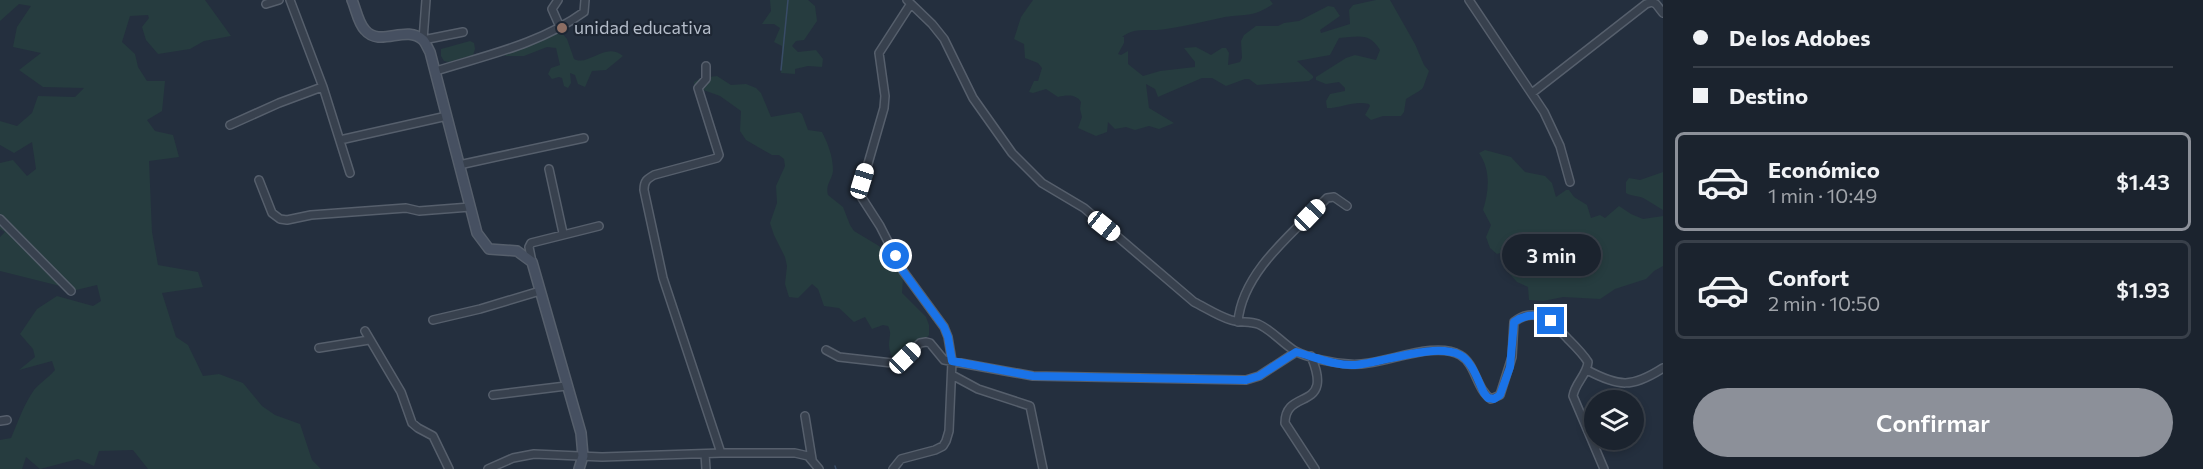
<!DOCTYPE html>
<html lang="es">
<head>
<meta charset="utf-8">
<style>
  body { margin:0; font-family:Commissioner,sans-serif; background:#242b36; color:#f1f3f6; height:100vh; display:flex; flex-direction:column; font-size:22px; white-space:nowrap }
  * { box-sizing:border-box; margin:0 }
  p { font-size:20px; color:#a0a4aa }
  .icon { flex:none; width:33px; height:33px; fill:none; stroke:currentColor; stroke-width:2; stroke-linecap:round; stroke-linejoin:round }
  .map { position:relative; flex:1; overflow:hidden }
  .side { display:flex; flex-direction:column; background:#1b232e; width:540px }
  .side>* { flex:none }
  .hud { display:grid; align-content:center; height:132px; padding:0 30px; background:#1b232e }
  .fabs { position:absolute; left:1584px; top:390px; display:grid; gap:12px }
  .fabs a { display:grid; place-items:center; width:60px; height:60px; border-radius:50%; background:#1b232e; box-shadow:0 3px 9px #0003,0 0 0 2px #39404a; font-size:30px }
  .end { position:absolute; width:27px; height:27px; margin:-14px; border:8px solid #1a73e8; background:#fff; box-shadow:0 0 0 3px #fff }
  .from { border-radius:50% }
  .bubble { position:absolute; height:42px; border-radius:21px; background:#1b232e; box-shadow:0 3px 9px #0003,0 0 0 2px #39404a; font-size:20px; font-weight:600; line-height:42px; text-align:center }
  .car { position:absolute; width:18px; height:36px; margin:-18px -9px; border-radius:8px; box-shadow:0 0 4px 2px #0007; background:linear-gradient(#fff 24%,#345 0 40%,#fff 0 76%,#345 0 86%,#fff 0) }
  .hud b { display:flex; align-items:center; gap:21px; height:57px; font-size:22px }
  .hud b+b { border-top:2px solid #39404a }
  .hud i { width:15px; height:15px; background:#f1f3f6 }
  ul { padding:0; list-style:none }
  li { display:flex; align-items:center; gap:18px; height:99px; margin:0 12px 9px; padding:0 18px; border:3px solid #39404a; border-radius:9px }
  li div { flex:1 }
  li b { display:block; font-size:22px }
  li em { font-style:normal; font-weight:600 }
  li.current { border-color:#8c9099 }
  li>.icon { width:54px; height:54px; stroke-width:1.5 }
  .primary-button { display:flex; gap:12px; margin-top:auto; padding:12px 30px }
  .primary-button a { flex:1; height:69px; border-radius:36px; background:#8c9099; color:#fff; font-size:24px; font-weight:600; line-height:69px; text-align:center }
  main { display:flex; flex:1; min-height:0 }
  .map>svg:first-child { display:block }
</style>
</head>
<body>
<main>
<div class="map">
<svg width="1663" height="469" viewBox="0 0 1663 469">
  <rect width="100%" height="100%" fill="#242f3e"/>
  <path fill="#263c3f" d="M0 0H205L231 36 204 41 190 49 158 54 146 40 142 27 149 18 148 15 130 16 122 42 135 54 138 67 147 81H165L162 111 147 120 155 131 173 135 179 157 149 161 152 232 158 265 198 272 203 287 162 293 176 337 188 345 203 376 219 374 243 383 262 406 275 415 300 424 312 460 321 469H148L133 450 99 451 94 466 78 459 40 469 26 457 22 469H0V440L11 438C18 422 24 404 34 390 38 385 49 377 55 370L52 361 19 370 35 357 33 349 20 334 37 309 57 296 93 306 101 301 97 285 76 290 0 271V237L5 232 0 229V163L13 160 27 176 36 169 32 142 14 153 0 145V121L17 126 32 113 38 96 75 97 84 88 43 87 19 70 41 53 13 47 17 27 31 6 19 4 0 21Z
    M770 0H808L815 6 817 21 804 40 796 41 792 46 798 52 816 50 823 59 822 67 808 66 795 69V74L781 73 782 46 774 42 780 28 774 24H762L771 11Z
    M1033 0H1270L1273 4C1251 18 1248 13 1225 17 1205 21 1186 26 1166 29 1151 32 1135 26 1122 37H1124V43L1118 54 1121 55 1128 51V64L1143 76 1160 71 1195 67V62L1184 48 1196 47 1211 55 1222 48H1226L1229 53 1228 65 1240 62 1242 58 1241 41 1244 35 1256 26H1278L1284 23 1299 21 1328 6 1334 7 1340 16 1320 30 1321 33 1350 24 1349 10 1353 5 1376 0H1390L1415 44 1424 65 1429 71C1420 94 1428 85 1406 99L1404 112 1401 116H1383L1371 120 1365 115 1370 106 1369 104C1355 100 1342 108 1327 108L1326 101 1330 94 1345 91V88L1339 82 1326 84 1316 80V77L1346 58 1355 55 1376 60 1380 50C1369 32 1358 37 1339 38L1330 55 1297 61 1313 76V78L1309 81 1257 85 1249 79H1245L1226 86 1212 78H1202L1158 97 1155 89 1146 84 1149 108 1174 123 1159 129 1149 126 1135 130 1126 127 1115 129 1108 122 1107 132 1096 136 1078 128 1082 117 1080 109 1081 102C1076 94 1067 95 1058 97L1046 89 1033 93 1029 92 1034 81H1038L1042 68 1038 63 1025 58 1024 44 1014 39 1021 17Z
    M561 32 567 39 574 59C589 67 605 41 623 56L606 70 592 71 585 87 578 84 575 75 570 73 571 83 568 88 564 86 562 78 559 77 552 79 548 74 551 68 560 65 556 48 547 47 524 56H506L504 55 544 37Z
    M470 41 474 43 475 49 473 55 449 62 444 61 441 56V49Z
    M717 76 731 85 746 84 756 88 761 93 771 117 799 112 802 114 808 130 822 132C828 144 833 156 833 171 832 180 825 185 828 195L843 207 850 225 854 231 879 246 898 267 903 278 902 293 926 317 929 325V335L905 363 895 364C893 358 889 352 889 345 889 337 892 333 888 326L883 325 872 329 865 317 854 322 839 308 824 306 818 289 812 284 798 298 789 297 785 284 787 266 785 257 774 235 770 223 777 203 776 186 785 166 784 159 779 155H772L746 140 740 131 741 111 720 96 695 87 694 82 701 78Z
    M1485 150 1511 157 1525 172 1545 176 1552 183 1556 197 1566 190H1569L1574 197 1587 205 1591 218 1600 215 1605 218 1619 206 1631 214 1643 219 1663 216V266L1654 271 1646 279 1615 289 1600 299 1563 297 1543 301 1529 300 1528 287 1517 282 1508 272 1510 266 1524 260H1542L1567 270 1572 254 1565 248 1557 250 1547 244 1538 248 1529 241 1525 243 1523 254 1519 259 1510 250 1497 254 1490 248 1486 237 1491 225 1483 210C1489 191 1491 170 1479 153Z
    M1663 172V210C1657 206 1651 203 1645 199 1639 195 1632 197 1626 193V182L1629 178 1640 180Z"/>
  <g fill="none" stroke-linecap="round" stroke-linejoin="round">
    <path stroke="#394c67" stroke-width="1.5" d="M781 70 788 0
      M835 466 836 469"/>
    <g stroke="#565f6c" stroke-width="10">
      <path id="street" d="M290 0 323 87 350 173
        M426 0 423 40 463 32
        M558 0 552 9 560 27
        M907 0 932 24 944 39 973 98 1012 153 1042 183 1084 208 1194 302C1206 308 1218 316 1231 320 1240 323 1249 321 1258 324 1272 330 1282 343 1295 351 1308 358 1333 363 1348 364 1379 368 1432 339 1460 355 1476 364 1476 389 1491 399L1500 395 1512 357 1514 322C1537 304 1554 324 1569 340 1576 347 1583 354 1588 362 1587 375 1575 383 1573 396L1604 469
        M1469 0 1544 112 1560 146 1570 182
        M266 4 279 0
        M706 66V79L698 88 719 155 717 158 654 175C647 179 644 181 644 190L663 278 721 453
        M436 71C487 55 540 44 584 12L585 0
        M1532 93 1646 4 1652 2 1656 4 1663 13
        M230 125 279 103 322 87
        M340 140 447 116
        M459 165 584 138
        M549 169 563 233
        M259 180 272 213 280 219 287 220 311 215 406 208 419 211 470 207
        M0 219 71 291
        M532 262 529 247 531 243 599 226
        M433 320 480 309 540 291
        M1238 322C1242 272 1294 232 1327 198L1334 197 1347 206
        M365 331 401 392 412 423 418 428 433 436 449 469
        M319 348 369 340
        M826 350 839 357 892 363 905 358 920 343 926 342 930 343 944 360 1033 376 1246 380 1259 376 1296 352
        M1311 356C1314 364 1319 375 1317 385 1313 404 1285 396 1285 423L1315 469
        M1587 370C1619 387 1632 388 1663 368
        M952 375 978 389 1030 406 1043 469
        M493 395 566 386
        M805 416 812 459
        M0 421 7 420
        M705 454 706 469
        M488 469 513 458 534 454 602 457 721 453H795L808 456 819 469
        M893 469 901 459 935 450 943 446 946 441 949 431 952 361 948 337 944 327 903 271 880 226 862 198 863 181 884 108 885 96 879 53 910 5"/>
    </g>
    <g stroke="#565f6c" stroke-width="12">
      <path id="secondary" d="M352 0C356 9 358 23 365 30 380 48 406 24 423 40 426 43 428 49 430 52L477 233 489 249 517 251 532 262 581 433 583 456 579 469"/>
    </g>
    <use href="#street" stroke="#38414e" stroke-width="7"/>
    <use href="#secondary" stroke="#465061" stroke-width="9"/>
  </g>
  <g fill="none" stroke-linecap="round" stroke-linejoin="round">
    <path stroke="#1a73e8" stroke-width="8" d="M896 256 903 271 944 327 948 337 952 361 1033 376 1246 380 1259 376 1296 352C1315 357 1335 366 1355 365 1382 363 1435 342 1460 355 1472 361 1478 381 1484 393L1488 398 1494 399 1500 395 1510 367 1514 322C1527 313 1538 314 1551 321"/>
  </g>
  <circle fill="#8d6e63" stroke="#1d2633" stroke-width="2" cx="562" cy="28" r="6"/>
  <g text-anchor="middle" stroke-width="4.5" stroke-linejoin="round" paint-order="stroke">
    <g font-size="18" fill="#b4bcc9" stroke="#1d2633" text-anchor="start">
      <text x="574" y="34">unidad educativa</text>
    </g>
  </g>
</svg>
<div class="fabs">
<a><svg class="icon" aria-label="layers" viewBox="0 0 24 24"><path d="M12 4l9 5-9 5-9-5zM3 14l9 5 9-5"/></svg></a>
</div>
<i class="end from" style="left:896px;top:256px"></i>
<i class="end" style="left:1551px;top:321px"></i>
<div class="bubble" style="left:1502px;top:234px;width:99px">3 min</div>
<i class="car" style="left:862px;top:181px;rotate:17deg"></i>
<i class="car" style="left:1310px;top:215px;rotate:44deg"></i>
<i class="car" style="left:1104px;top:226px;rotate:129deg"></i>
<i class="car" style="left:905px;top:358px;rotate:46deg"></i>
</div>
<section class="side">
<div class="hud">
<b><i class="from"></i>De los Adobes</b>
<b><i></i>Destino</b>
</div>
<ul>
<li class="current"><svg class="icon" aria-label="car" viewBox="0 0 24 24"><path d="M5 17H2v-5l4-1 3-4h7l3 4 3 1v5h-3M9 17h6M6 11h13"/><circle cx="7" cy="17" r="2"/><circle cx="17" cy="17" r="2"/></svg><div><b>Económico</b><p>1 min · 10:49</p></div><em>$1.43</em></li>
<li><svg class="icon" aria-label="car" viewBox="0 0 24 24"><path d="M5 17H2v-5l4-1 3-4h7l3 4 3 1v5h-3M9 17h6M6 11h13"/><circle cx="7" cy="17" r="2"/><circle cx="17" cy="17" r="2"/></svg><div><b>Confort</b><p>2 min · 10:50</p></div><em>$1.93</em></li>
</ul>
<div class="primary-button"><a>Confirmar</a></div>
</section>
</main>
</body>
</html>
